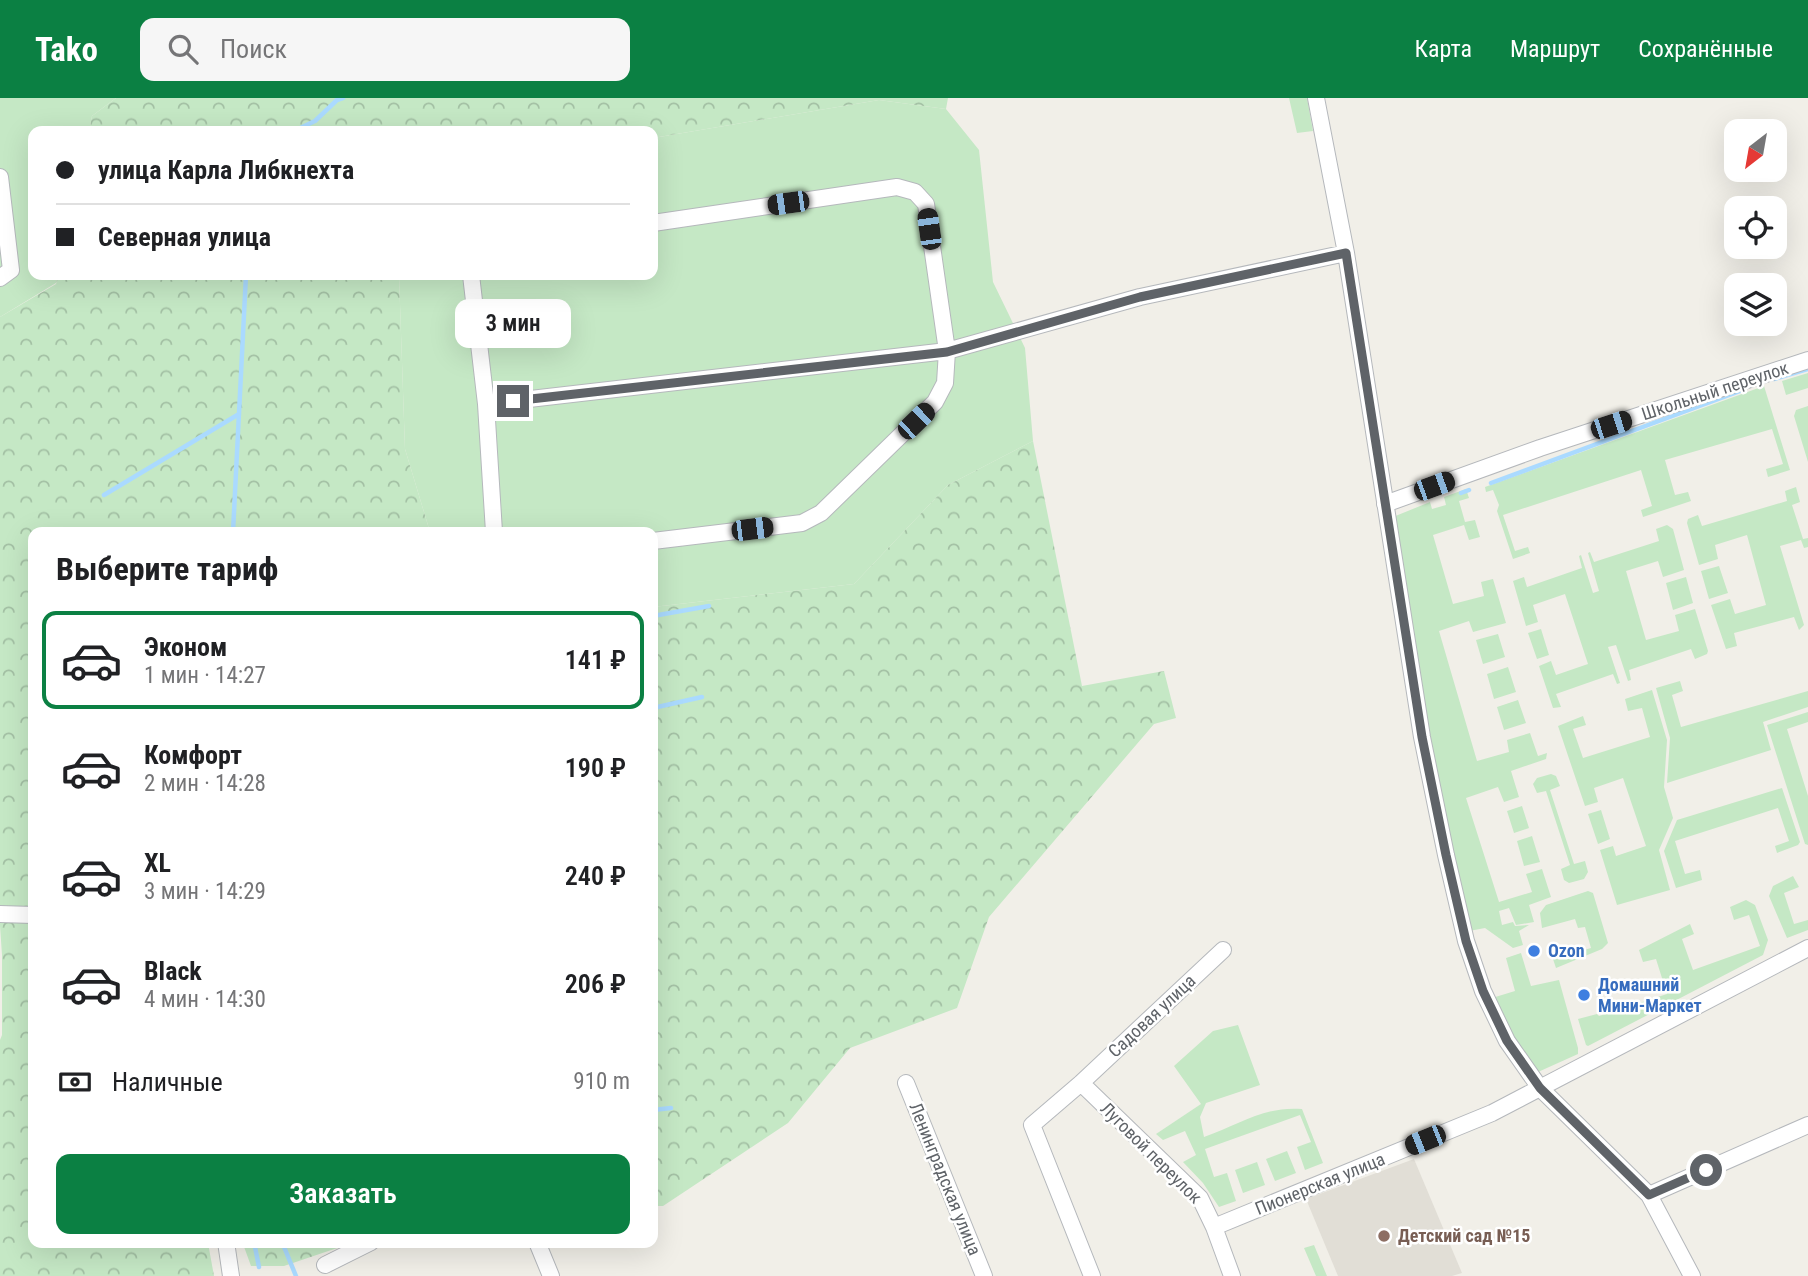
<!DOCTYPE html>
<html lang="ru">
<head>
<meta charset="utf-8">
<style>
  body { margin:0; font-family:"Roboto Condensed",sans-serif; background:#f6f6f6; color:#202124; height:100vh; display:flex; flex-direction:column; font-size:26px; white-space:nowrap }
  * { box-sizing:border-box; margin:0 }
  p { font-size:23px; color:#757577 }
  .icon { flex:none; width:38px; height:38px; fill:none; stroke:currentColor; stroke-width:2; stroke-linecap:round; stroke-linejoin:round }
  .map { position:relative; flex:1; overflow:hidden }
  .side { position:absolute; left:28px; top:429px; width:630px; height:721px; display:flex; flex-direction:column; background:#fff; border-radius:14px; box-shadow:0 7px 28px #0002 }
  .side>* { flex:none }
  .guide { position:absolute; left:28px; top:28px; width:630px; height:154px; border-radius:14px; box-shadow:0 7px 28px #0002; display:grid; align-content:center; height:154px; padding:0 28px; background:#fff }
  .needle { width:46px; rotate:211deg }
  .buttons { position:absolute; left:1724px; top:21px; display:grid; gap:14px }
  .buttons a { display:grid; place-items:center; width:63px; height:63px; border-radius:14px; background:#fff; box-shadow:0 7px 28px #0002; font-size:35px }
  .end { position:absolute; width:32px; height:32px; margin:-16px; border:9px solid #5f6368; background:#fff; box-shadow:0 0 0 4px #fff }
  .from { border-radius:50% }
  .bubble { position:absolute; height:49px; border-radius:14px; background:#fff; box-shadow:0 7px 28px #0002; font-size:23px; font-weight:600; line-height:49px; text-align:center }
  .car { position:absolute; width:21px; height:42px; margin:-21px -10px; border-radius:9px; box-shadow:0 0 5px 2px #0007; background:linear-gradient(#222 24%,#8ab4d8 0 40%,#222 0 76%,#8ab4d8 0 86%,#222 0) }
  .guide b { display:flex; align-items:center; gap:24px; height:66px; font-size:26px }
  .guide b+b { border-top:2px solid #e0e0e0 }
  .guide i { width:18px; height:18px; background:#202124 }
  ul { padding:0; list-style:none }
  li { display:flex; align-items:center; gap:21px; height:98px; margin:0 14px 10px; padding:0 14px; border:4px solid transparent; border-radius:14px }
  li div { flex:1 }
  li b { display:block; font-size:26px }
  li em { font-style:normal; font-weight:600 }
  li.current { border-color:#0b8043 }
  li>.icon { width:63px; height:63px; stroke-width:1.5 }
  h2 { padding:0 28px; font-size:32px; line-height:84px }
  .pay { display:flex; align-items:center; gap:18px; height:77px; padding:0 28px; font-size:26px }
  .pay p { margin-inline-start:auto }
  .primary-button { display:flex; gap:14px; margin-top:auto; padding:14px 28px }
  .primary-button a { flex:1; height:80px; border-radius:14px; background:#0b8043; color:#fff; font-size:28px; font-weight:600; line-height:80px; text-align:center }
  header { display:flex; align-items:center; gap:42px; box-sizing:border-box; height:98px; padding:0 35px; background:#0b8043; color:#fff }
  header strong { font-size:33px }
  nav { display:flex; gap:38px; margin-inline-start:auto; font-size:24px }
  .search { width:490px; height:63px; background:#f6f6f6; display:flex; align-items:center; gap:18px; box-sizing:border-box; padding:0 24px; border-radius:14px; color:#757577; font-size:26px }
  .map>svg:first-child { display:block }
</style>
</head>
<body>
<header>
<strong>Tako</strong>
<div class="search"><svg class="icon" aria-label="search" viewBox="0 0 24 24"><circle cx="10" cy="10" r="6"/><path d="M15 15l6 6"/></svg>Поиск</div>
<nav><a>Карта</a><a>Маршрут</a><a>Сохранённые</a></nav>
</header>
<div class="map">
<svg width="1808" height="1178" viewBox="0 0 1808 1178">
  <defs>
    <pattern id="forest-crowns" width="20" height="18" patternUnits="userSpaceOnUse" patternTransform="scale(1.75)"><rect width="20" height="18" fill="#c5e8c5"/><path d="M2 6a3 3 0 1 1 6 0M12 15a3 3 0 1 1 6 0" fill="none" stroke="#a3c0a4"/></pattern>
  </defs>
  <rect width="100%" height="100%" fill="#f1efe8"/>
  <path fill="#e1ded6" d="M1414 1061 1462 1175 1452 1178H1338L1306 1101Z"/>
  <path fill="#c5e8c5" d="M0 0H116L92 18 89 33H33V177H58L56 185 0 219Z
    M1289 0H1307L1313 33 1297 35Z
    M879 2 946 11 979 52 993 184 1025 250 1033 343 948 387 854 486 653 509V434H430L405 351 399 177H653V40Z
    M1808 275V290L1786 297 1782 283Z
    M1764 288 1790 372 1768 379 1766 371 1783 366 1772 331 1665 362 1675 397 1688 394 1691 403 1643 419 1641 412 1652 408 1641 372 1503 417 1515 453 1528 449 1530 455 1513 461 1497 413 1499 407 1493 392 1486 394 1485 389Z
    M1808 308V364L1794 318 1796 312Z
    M1796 389 1800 404 1792 407 1803 441 1808 440V449L1804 450 1801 442 1780 448 1804 527 1799 532 1794 519 1734 535 1737 548 1726 551 1711 507 1730 501 1735 516 1766 507 1747 437 1715 447 1718 461 1699 467 1687 425 1688 421 1698 417 1702 428 1787 403 1785 393Z
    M1466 391 1469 400 1459 403 1465 424 1475 422 1480 439 1469 442 1464 427 1433 437 1453 506 1484 498 1481 484 1493 481 1506 525 1473 534 1469 523 1439 533 1477 663 1509 654 1507 642 1530 635 1538 658 1547 655 1546 661 1511 673 1519 699 1504 704 1498 689 1466 700 1499 804 1532 794 1526 776 1542 771 1551 799 1529 807 1534 824 1516 827 1509 810 1499 813 1502 827 1513 824 1515 828 1529 827 1519 833 1523 847 1513 850 1485 830 1469 833 1430 640 1393 419 1430 404 1432 411 1446 407 1444 399Z
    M1667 427 1673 431 1684 472 1663 479 1658 463 1626 473 1646 542 1679 533 1675 517 1695 511 1708 553 1707 556 1695 561 1691 551 1629 572 1631 582 1628 583 1616 547 1608 549 1620 585 1617 586 1613 576 1556 596 1561 609 1553 610 1539 568 1551 563 1556 577 1588 566 1565 496 1533 507 1538 524 1526 528 1513 483 1524 479 1527 489 1582 470 1579 458 1581 457 1593 495 1599 493 1588 455 1590 454 1594 464 1659 443 1656 431Z
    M1719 468 1728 495 1709 501 1701 473Z
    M1686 479 1693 505 1673 512 1666 485Z
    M1541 531 1549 557 1537 561 1528 535Z
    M1498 536 1505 559 1483 566 1476 542Z
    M1508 569 1516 594 1494 601 1487 576Z
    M1680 583 1683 593 1672 597 1681 629 1808 593V609L1763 624 1771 652 1667 685 1670 640 1656 590Z
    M1652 592 1667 642 1664 689 1673 720 1659 752 1670 792 1617 807 1600 752 1613 748 1616 758 1646 748 1623 680 1594 690 1598 704 1585 708 1558 628 1583 618 1586 627 1573 631 1583 660 1650 639 1642 610 1628 613 1625 601Z
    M1518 602 1526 625 1504 632 1497 609Z
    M1808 614V624L1787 631 1808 698V747L1805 746 1767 627Z
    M1551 676 1556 678 1560 688 1550 692 1574 766 1585 763 1588 774 1584 781 1569 785 1564 782 1561 771 1570 767 1546 693 1537 695 1533 686 1537 680Z
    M1782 690 1800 744 1798 747 1777 755 1775 748 1789 743 1778 710 1675 743 1685 776 1700 772 1702 782 1676 790 1664 753 1677 722Z
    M1522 708 1529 730 1514 735 1507 713Z
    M1601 712 1610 741 1598 746 1588 716Z
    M1532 738 1540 764 1524 768 1517 743Z
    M1793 778 1799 789 1784 795 1794 826 1808 822V832L1787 840 1769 798 1773 788Z
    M1588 793 1593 795 1608 845 1602 851 1556 870 1553 861 1591 850 1585 829 1578 830 1575 821 1542 830 1540 815 1546 807Z
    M1746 802 1755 807 1768 842 1763 857 1588 948 1586 947 1578 921 1597 916 1599 918 1667 896 1656 861 1643 864 1639 852 1690 826 1694 836 1682 841 1693 872 1760 848 1749 817 1734 822 1730 809Z
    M1521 855 1531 888 1559 882 1578 950V956L1538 974 1513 941 1492 900 1515 893 1506 860Z
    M1238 927 1260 987 1206 1005 1200 1019 1204 1039C1239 1027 1263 1008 1302 1011L1323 1065 1305 1072 1297 1049 1311 1044 1300 1017 1205 1051 1214 1079 1227 1075 1236 1103 1219 1109 1203 1085 1183 1064 1196 1057 1185 1033 1163 1042 1156 1036 1201 1006 1174 968 1213 933Z
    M1287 1053 1296 1075 1275 1083 1266 1061Z
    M1257 1064 1265 1087 1243 1095 1235 1072Z
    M1314 1147 1327 1178H1316L1304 1150Z"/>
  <path fill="url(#forest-crowns)" d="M116 0H948L946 11 879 2 653 40V33H89L92 18Z
    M58 177H399L405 351 430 434H33V1144L208 1145 214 1178H0V942L2 937V857L0 828V219L56 186Z
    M1033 343 1082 588 1164 573 1176 620 1154 626 989 819 957 910 850 950 788 1025 663 1108H653V509L854 486 948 387Z
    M236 1145H352L284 1168H251L243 1146Z"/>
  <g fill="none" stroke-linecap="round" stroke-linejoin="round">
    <path stroke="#aadaff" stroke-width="4.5" d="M294 33 315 23 337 2 343 0
      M1774 281 1808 271
      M1491 385 1740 293
      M1461 395 1469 392
      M104 397 239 316
      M233 434 246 177
      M653 518 709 508
      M653 610 702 599
      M653 1012 671 1010
      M254 1144 259 1169
      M282 1144 296 1178"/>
    <g stroke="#b5b8bc" stroke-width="18">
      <path id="street" d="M1316 0 1346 155 1422 639 1446 757 1466 843 1483 893 1507 943 1540 990 1649 1097 1692 1178
        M0 79 11 172 0 180
        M653 125 897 89 915 94 926 106 947 253 945 285 935 304 821 415 802 425 653 443
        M471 177 486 306 494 434
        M486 306 947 253 1140 199 1346 155
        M1385 406 1540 350 1808 262
        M0 816 33 817
        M906 985 984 1178
        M1081 985 1200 1100 1214 1129 1232 1178
        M1649 1097 1808 1027
        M1214 1129 1492 1015 1808 850
        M226 1144 231 1178
        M537 1144 551 1178
        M325 1167 371 1144
        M1092 1178 1032 1027 1081 985 1223 852"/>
    </g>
    <use href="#street" stroke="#fff" stroke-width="16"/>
  </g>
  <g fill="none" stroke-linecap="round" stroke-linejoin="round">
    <path stroke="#5f6368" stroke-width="9" d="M513 303 947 254 1140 199 1346 155 1422 639 1446 757 1466 843 1483 893 1507 943 1540 990 1649 1097 1706 1072"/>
  </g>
  <g fill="#3f7fe0" stroke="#fff" stroke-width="2.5">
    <circle cx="1534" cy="853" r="7"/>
    <circle cx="1584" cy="897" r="7"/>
  </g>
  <circle fill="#8d6e63" stroke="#fff" stroke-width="2.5" cx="1384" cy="1138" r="7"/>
  <g text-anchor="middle" stroke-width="5" stroke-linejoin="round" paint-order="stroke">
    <g font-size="18" fill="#5f6368" stroke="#fff">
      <text transform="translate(1715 293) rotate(-18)" y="6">Школьный переулок</text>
      <text transform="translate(1152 918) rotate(-43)" y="6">Садовая улица</text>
      <text transform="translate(1151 1055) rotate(45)" y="6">Луговой переулок</text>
      <text transform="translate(945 1081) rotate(68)" y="6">Ленинградская улица</text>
      <text transform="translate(1320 1086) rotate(-22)" y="6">Пионерская улица</text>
    </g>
    <g font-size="18" font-weight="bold" fill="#366cbe" stroke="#fff" text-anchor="start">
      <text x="1548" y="859">Ozon</text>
      <text x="1598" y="893">Домашний<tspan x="1598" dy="21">Мини-Маркет</tspan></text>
    </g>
    <g font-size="18" font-weight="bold" fill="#785e54" stroke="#fff" text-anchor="start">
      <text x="1398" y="1144">Детский сад №15</text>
    </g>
  </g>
</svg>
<div class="buttons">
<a><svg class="needle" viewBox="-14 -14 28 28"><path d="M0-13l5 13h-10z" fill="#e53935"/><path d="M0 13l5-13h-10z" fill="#757577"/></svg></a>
<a><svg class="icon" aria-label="locate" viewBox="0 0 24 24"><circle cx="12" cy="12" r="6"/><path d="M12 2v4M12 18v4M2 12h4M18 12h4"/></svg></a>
<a><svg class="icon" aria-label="layers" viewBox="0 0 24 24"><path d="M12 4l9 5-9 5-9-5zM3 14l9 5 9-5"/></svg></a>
</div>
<i class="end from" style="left:1706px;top:1072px"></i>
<i class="end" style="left:513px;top:303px"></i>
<div class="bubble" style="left:455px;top:201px;width:116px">3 мин</div>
<i class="car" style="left:788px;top:105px;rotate:262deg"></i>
<i class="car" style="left:929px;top:131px;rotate:352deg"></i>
<i class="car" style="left:916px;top:323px;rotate:46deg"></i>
<i class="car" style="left:1611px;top:327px;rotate:72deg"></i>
<i class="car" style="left:1434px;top:388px;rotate:70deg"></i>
<i class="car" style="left:752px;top:431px;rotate:83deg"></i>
<i class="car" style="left:1425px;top:1042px;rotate:248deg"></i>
<div class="guide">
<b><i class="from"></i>улица Карла Либкнехта</b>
<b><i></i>Северная улица</b>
</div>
<section class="side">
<h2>Выберите тариф</h2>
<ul>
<li class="current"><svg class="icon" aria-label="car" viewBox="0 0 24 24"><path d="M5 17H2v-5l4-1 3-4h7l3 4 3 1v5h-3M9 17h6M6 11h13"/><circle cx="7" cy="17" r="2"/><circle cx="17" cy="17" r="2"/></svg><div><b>Эконом</b><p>1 мин · 14:27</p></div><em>141 ₽</em></li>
<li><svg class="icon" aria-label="car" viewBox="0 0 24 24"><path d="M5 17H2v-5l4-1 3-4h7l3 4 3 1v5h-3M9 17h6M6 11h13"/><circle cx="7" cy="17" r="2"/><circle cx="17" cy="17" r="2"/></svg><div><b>Комфорт</b><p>2 мин · 14:28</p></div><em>190 ₽</em></li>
<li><svg class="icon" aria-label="car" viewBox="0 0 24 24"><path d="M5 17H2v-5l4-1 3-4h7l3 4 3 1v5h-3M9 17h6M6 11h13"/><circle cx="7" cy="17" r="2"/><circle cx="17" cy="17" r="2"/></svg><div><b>XL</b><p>3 мин · 14:29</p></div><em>240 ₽</em></li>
<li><svg class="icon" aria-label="car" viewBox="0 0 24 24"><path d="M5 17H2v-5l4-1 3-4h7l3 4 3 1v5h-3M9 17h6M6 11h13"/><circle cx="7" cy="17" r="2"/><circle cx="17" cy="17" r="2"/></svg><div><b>Black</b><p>4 мин · 14:30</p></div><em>206 ₽</em></li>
</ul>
<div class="pay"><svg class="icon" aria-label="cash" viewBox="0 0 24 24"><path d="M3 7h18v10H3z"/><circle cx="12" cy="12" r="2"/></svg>Наличные<p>910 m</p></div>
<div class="primary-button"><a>Заказать</a></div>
</section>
</div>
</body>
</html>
